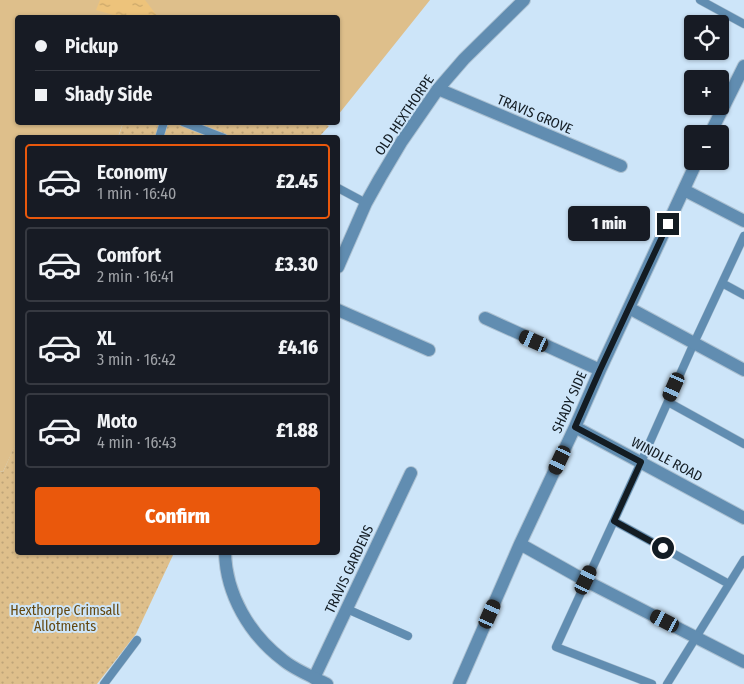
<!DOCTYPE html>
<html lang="en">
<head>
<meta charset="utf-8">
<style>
  body { margin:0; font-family:"Fira Sans Condensed",sans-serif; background:#20242c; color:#f1f3f6; height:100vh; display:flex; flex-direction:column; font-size:19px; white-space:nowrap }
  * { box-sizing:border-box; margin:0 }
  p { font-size:16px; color:#9ea1a6 }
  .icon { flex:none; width:28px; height:28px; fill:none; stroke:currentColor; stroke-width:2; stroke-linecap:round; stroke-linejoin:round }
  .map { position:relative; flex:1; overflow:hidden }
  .panel { position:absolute; left:15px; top:135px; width:325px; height:420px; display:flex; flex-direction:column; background:#171b24; border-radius:5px; box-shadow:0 1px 4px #0004 }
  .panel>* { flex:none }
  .banner { position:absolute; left:15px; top:15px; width:325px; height:110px; border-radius:5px; box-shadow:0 1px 4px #0004; display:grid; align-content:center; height:110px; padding:0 20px; background:#171b24 }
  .controls { position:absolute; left:684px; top:15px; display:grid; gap:10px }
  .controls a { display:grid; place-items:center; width:45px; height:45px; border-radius:5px; background:#171b24; box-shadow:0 1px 4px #0004; font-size:25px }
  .end { position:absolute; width:22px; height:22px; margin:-11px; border:6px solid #131c23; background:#fff; box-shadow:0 0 0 2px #fff }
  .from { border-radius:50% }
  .bubble { position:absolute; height:35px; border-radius:5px; background:#171b24; box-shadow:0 1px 4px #0004; font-size:16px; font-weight:800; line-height:35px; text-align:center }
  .car { position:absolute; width:15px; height:30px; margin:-15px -8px; border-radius:6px; box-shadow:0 0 4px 1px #0007; background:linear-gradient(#222 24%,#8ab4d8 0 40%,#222 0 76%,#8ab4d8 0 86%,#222 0) }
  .banner b { display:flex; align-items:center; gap:18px; height:48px; font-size:19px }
  .banner b+b { border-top:1px solid #363941 }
  .banner i { width:12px; height:12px; background:#f1f3f6 }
  ul { padding:9px 0 0; list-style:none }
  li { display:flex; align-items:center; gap:15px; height:75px; margin:0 10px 8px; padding:0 10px; border:2px solid #363941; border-radius:5px }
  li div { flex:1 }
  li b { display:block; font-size:19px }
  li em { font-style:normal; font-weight:800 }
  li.active { border-color:#ea580c }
  li>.icon { width:45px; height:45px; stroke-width:1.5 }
  .cta { display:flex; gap:10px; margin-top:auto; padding:10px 20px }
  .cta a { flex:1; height:58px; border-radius:5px; background:#ea580c; color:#fff; font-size:20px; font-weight:800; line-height:58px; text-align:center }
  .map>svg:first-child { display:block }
</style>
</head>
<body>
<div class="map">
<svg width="744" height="684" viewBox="0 0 744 684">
  <defs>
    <pattern id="park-dots" width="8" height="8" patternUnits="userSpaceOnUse" patternTransform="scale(1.25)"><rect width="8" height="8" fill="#debf8b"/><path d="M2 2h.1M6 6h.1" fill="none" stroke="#bea478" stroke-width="1.8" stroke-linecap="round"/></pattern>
    <pattern id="water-ripples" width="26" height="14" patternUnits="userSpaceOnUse" patternTransform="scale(1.25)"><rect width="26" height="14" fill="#edc37b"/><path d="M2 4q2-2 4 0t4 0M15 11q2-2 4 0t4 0" fill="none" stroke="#caa76a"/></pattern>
  </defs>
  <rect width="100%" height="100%" fill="#cde5f9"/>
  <path fill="#debf8b" d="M0 0H430L338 115V18H18V122L123 123 118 137 18 138V439L3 472 0 471Z"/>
  <path fill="url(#park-dots)" d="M319 122 329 126 319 137 118 138 123 123Z
    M17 440 18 552 174 553 136 634 97 684H0V471L3 472Z"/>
  <path fill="url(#water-ripples)" d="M100 0H145L158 17H120L96 10Z"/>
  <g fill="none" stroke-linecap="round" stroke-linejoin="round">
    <g stroke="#acc1d2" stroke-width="9">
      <path id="service" d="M700 0 744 24
        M183 122 224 138
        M159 138 164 122
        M338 188 366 203
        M722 283 744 295
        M668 402 744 444
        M614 521 729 584
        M347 609 408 636
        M104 684 137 640
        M652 684 556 647 641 462 694 343 744 236
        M667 684 744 560"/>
    </g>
    <g stroke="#acc1d2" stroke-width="14">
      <path id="minor" d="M438 89 621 166
        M710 134 744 66
        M684 190 744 221
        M629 308 744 370
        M338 310 429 350
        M485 318 600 370
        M575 427 744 518
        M520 544 586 581 744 662
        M314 678 411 473
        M459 684 520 544 575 427 600 370 697 161"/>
    </g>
    <g stroke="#acc1d2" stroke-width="14">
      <path id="tertiary" d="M338 267 366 203 380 178 402 141 438 89 464 59 524 0
        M225 552C226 595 250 635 283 660 295 670 313 677 327 684"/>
    </g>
    <use href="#service" stroke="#618db1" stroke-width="8"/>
    <use href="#minor" stroke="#618db1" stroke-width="12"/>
    <use href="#tertiary" stroke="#618db1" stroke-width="12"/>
  </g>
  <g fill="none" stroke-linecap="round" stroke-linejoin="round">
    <path stroke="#131c23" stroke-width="6" d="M663 548 614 521 641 462 575 427 600 370 668 224"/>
  </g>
  <g text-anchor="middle" stroke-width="4" stroke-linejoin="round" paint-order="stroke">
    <g font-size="14" fill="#131c23" stroke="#cde5f9">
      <text transform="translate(535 114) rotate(23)" y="5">TRAVIS GROVE</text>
      <text transform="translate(404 115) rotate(-56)" y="5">OLD HEXTHORPE</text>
      <text transform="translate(569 402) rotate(-66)" y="5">SHADY SIDE</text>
      <text transform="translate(667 459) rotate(28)" y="5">WINDLE ROAD</text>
      <text transform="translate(349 569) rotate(-65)" y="5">TRAVIS GARDENS</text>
    </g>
    <g font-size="14" fill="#644810" stroke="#cde5f9">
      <text x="65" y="615">Hexthorpe Crimsall<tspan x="65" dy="16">Allotments</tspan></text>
    </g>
  </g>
</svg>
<div class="controls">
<a><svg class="icon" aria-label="locate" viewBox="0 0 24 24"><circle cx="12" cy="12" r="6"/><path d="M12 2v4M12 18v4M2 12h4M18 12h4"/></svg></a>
<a>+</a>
<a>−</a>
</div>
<i class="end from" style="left:663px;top:548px"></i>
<i class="end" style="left:668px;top:224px"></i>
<div class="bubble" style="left:568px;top:206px;width:82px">1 min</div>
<i class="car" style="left:534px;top:341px;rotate:294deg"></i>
<i class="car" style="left:674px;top:387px;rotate:204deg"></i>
<i class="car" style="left:560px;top:460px;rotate:205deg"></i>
<i class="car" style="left:586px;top:580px;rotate:25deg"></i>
<i class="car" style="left:490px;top:614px;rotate:24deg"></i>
<i class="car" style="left:665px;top:621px;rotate:297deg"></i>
<div class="banner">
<b><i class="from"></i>Pickup</b>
<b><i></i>Shady Side</b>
</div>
<section class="panel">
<ul>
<li class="active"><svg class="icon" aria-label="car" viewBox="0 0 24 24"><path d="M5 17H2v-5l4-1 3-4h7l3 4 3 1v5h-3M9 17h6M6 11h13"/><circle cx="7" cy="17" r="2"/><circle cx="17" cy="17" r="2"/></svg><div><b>Economy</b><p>1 min · 16:40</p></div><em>£2.45</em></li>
<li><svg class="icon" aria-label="car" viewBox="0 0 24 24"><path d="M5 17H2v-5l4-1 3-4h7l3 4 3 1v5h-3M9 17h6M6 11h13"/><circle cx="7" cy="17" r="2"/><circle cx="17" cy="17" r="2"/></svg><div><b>Comfort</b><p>2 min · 16:41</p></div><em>£3.30</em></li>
<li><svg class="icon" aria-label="car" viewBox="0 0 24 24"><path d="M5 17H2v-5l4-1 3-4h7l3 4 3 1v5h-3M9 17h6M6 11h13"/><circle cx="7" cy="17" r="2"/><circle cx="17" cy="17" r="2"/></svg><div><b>XL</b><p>3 min · 16:42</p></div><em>£4.16</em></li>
<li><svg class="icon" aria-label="car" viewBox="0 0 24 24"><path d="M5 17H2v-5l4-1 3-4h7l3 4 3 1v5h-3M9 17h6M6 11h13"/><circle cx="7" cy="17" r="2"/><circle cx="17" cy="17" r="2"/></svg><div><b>Moto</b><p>4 min · 16:43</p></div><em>£1.88</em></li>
</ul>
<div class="cta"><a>Confirm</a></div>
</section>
</div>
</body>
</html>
